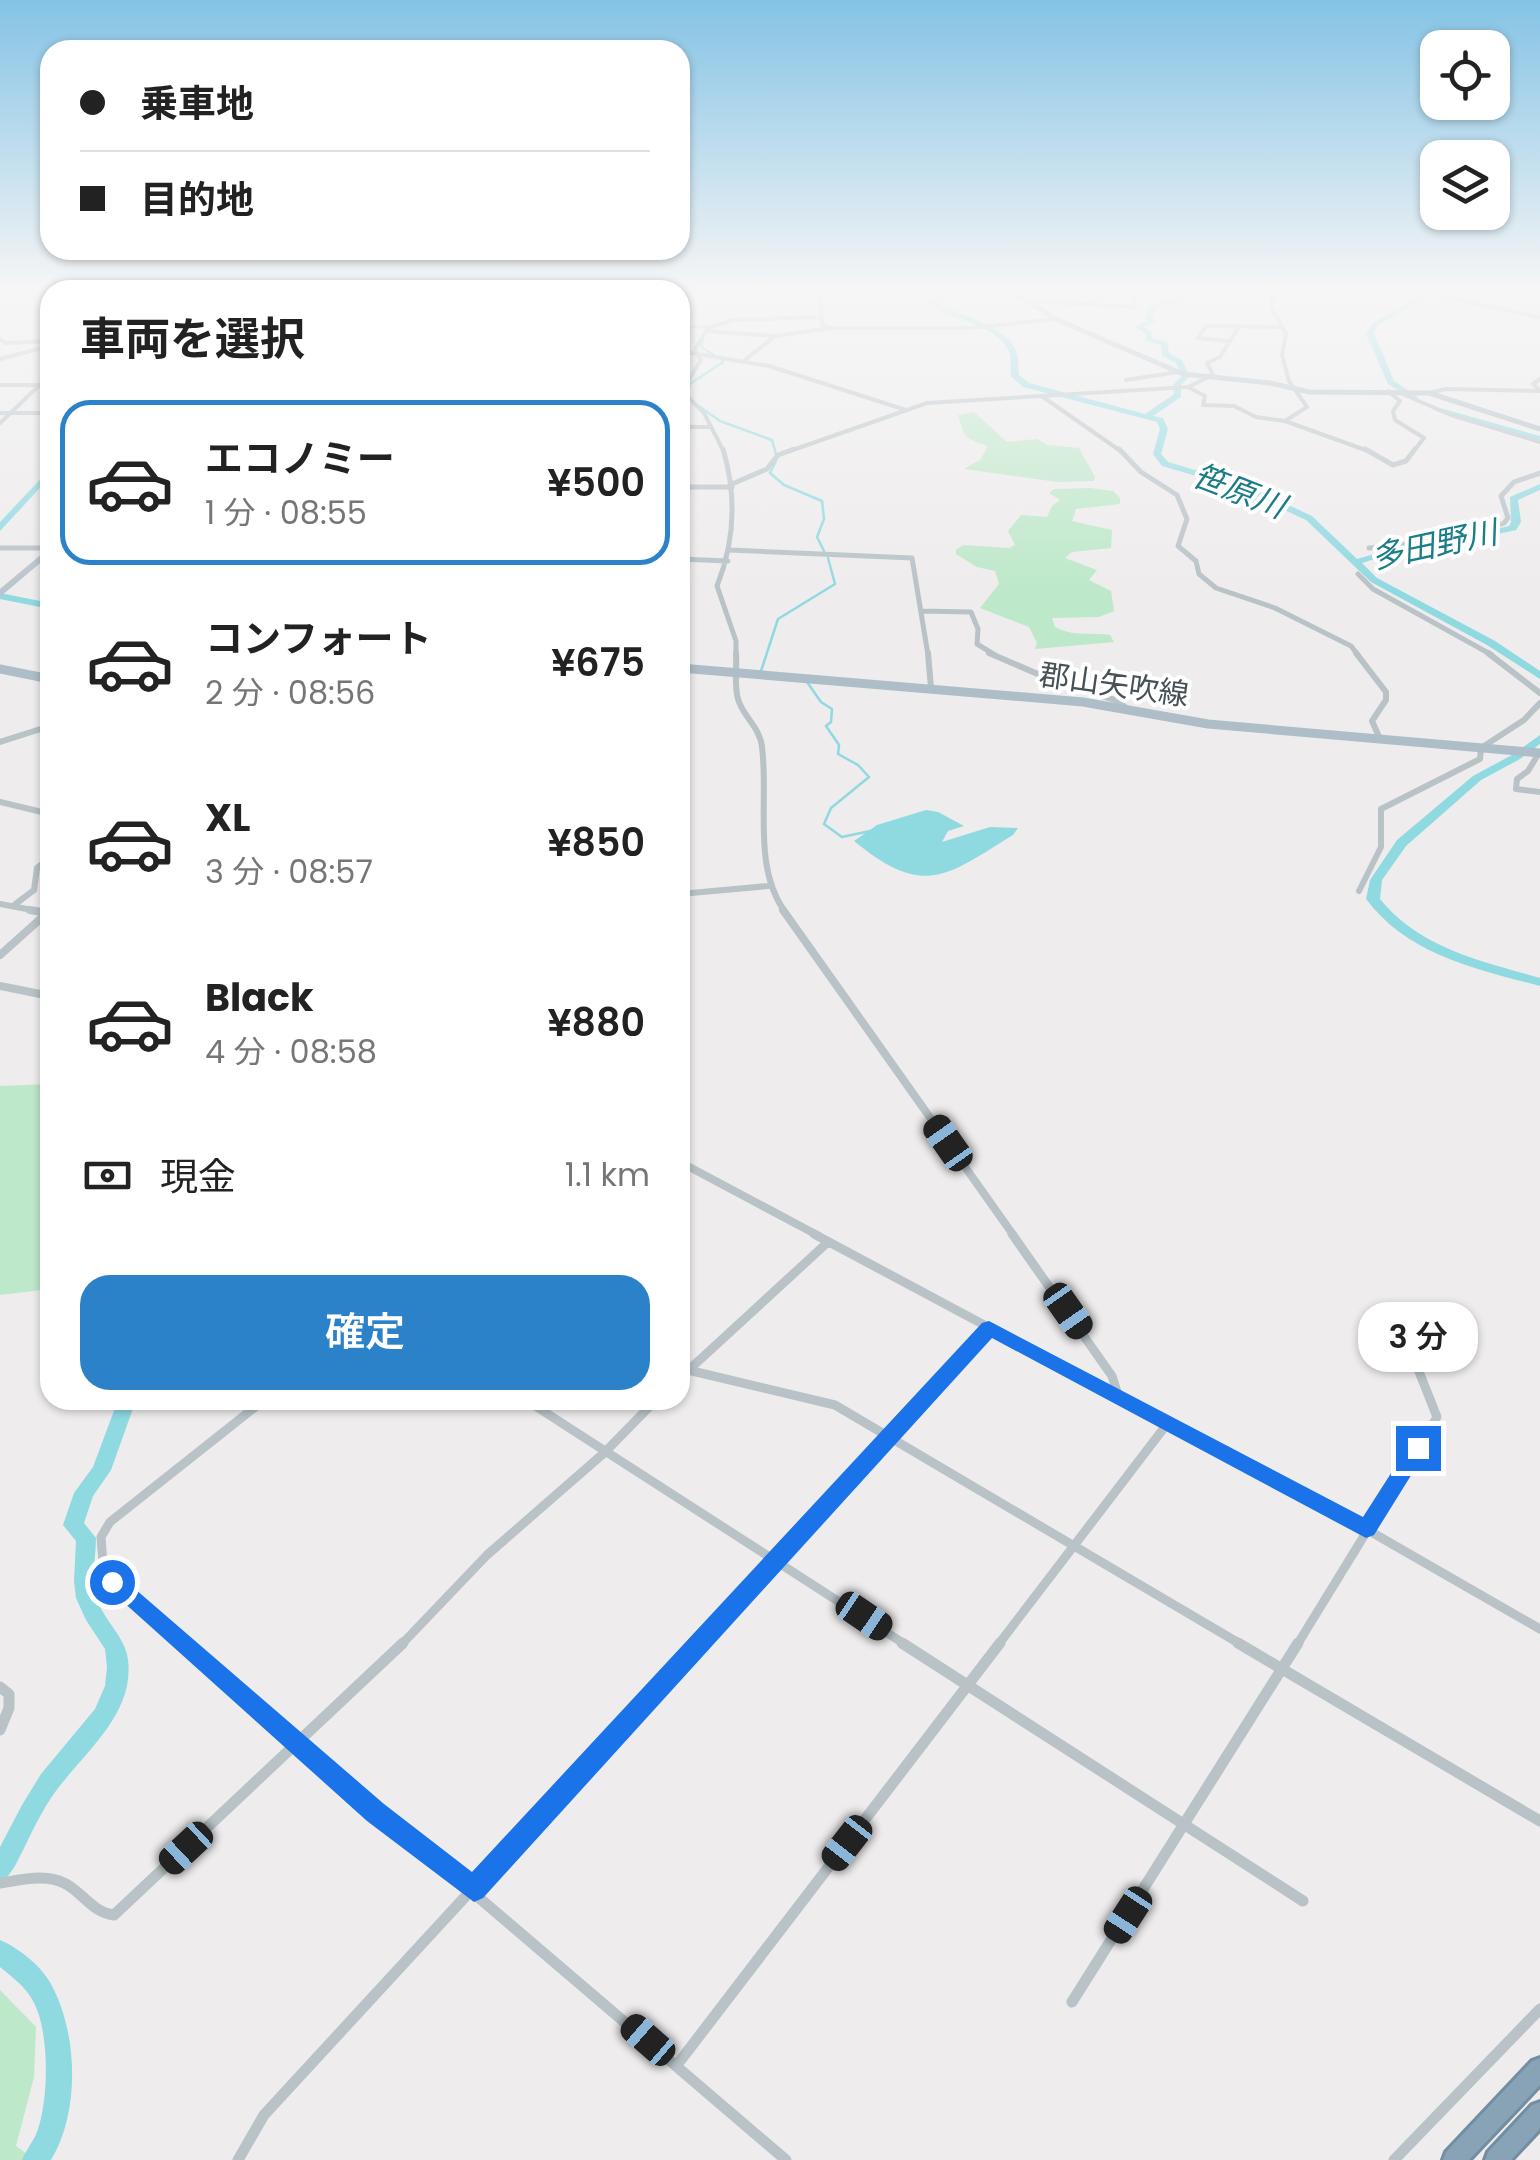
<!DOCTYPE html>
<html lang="ja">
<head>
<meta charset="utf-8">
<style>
  body { margin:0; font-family:Poppins,"Noto Sans JP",sans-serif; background:#f6f6f6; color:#222; height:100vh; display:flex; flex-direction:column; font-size:38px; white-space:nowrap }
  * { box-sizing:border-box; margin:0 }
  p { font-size:32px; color:#767676 }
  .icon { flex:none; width:55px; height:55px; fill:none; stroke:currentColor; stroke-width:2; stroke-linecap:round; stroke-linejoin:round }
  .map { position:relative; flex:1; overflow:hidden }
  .drawer { position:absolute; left:40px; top:280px; width:650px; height:1130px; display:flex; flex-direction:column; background:#fff; border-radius:30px; box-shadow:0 2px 8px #0004 }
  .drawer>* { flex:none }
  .top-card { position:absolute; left:40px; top:40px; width:650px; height:220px; border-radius:30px; box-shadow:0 2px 8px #0004; display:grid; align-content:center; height:220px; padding:0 40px; background:#fff }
  .tools { position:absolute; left:1420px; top:30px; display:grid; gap:20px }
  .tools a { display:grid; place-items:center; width:90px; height:90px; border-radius:20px; background:#fff; box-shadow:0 2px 8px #0004; font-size:50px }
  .end { position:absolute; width:45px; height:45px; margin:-22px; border:12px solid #1a73e8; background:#fff; box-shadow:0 0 0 5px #fff }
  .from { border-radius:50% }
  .bubble { position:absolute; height:70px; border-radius:30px; background:#fff; box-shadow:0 2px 8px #0004; font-size:32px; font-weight:600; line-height:70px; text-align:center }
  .car { position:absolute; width:30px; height:60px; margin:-30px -15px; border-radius:12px; box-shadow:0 0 8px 2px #0007; background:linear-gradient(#222 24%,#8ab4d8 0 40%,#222 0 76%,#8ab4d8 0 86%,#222 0) }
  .top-card b { display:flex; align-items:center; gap:35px; height:95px; font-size:38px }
  .top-card b+b { border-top:2px solid #e0e0e0 }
  .top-card i { width:25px; height:25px; background:#222 }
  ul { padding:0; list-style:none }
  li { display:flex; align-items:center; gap:30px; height:165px; margin:0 20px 15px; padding:0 20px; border:5px solid transparent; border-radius:30px }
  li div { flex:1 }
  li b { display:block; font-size:38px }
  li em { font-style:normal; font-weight:600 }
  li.on { border-color:#2c82c8 }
  li>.icon { width:90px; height:90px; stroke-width:1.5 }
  h2 { padding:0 40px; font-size:45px; line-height:120px }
  .pay { display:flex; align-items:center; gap:25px; height:110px; padding:0 40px; font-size:38px }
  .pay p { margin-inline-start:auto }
  .action { display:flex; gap:20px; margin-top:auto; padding:20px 40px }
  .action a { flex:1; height:115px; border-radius:30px; background:#2c82c8; color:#fff; font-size:40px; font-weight:600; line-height:115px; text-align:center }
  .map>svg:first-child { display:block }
</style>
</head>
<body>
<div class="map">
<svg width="1540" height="2160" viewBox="0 0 1540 2160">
  <rect width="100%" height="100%" fill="#eeecec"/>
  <path fill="#bde8c9" d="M974 412 1007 442 1037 439 1047 445 1079 448 1095 477 1094 481 1058 482 964 469 980 460 988 446C966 439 964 438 958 415Z
    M1091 488 1113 491 1120 498V504L1076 509 1072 521 1112 530 1111 548 1072 552 1065 558 1097 570 1089 580 1111 591 1114 611 1099 617 1052 618 1055 627C1074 637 1089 632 1110 635L1114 642 1035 649 1037 643 1029 627 980 608 999 584 995 571 977 567 956 554V550L963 545 1009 548 1015 545 1008 531 1021 515 1047 517 1052 506 1060 500 1049 493 1054 489Z
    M50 1084V1289L0 1295V1086Z
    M0 1990 36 2027 34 2077 16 2146 35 2160H0Z"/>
  <path fill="#8fd9e1" d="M926 810 938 812 964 826 948 831 942 842 990 827 1018 828 1013 835C945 877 924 898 854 841L877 825Z"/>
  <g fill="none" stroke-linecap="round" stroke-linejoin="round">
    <path stroke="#8fd9e1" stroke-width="2.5" d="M518 289 528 290
      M680 327H708
      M703 340 701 347 714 355
      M686 393 690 384 723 362 721 358
      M699 406 720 421 772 440 776 454
      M776 461 770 473 784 485 822 501 824 519 817 537 824 551
      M680 572 683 563
      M761 671 778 619 835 584 828 558
      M807 682 821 702 832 709 831 722 826 726 839 745 838 754 858 765 869 777 831 808 824 824 842 837 875 830"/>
    <path fill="#8fd9e1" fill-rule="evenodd" d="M198 289H205L198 290Z
      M916 289H923C946 317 1003 319 1016 351 1019 358 1018 368 1019 375L1029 383 1145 414 1174 394 1173 385 1182 376 1176 363 1162 356 1161 345 1145 341 1147 335 1135 327 1148 321 1145 318 1150 306 1181 297 1185 289H1191L1186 299 1155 308 1152 317 1156 321 1144 327 1153 333 1152 338 1167 342 1169 353 1182 360 1190 376 1181 385V397L1153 416 1163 418 1168 429 1161 454 1168 462 1243 484 1312 516 1357 559 1412 543V547L1362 563 1377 578 1495 641 1540 671V679L1487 645 1371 582 1306 520 1237 488 1162 466 1153 454 1160 429 1157 422 1023 387 1011 376C1010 369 1012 359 1009 352 1000 328 960 321 940 311 930 305 923 299 916 289Z
      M1432 289H1441L1378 325 1374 333 1394 381 1418 397 1415 401 1388 384 1366 333 1373 323Z
      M1433 406 1540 436V441L1433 410Z
      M50 469V477L0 531V522Z
      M1540 484V490L1518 500 1521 522 1516 530 1452 544 1447 541 1509 526 1511 522 1510 497Z
      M0 593 50 603V609L0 599Z
      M1540 735V744L1520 759 1481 780 1406 846 1382 880 1380 899C1419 948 1481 961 1540 978V986C1476 969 1408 955 1366 899L1370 880 1397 840 1473 776 1512 755Z
      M118 1400H136L111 1470 93 1496 84 1523 96 1538C96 1558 90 1580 97 1599 104 1621 125 1636 128 1660 135 1717 79 1756 51 1798 37 1819 27 1843 15 1866L8 1876 0 1879V1847L22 1805 41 1774 95 1709 105 1686 107 1667 105 1649 86 1620 76 1598 74 1581 76 1541 63 1525 74 1493 93 1467Z
      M0 1940C19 1948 43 1967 52 1986 78 2035 80 2112 51 2160H22C26 2150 33 2142 37 2132 49 2100 50 2031 33 2001 26 1987 12 1977 0 1967Z"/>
    <g stroke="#738ea1" stroke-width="6">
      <path id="motorway" d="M1540 2058V2085L1469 2160H1443L1446 2152 1532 2061Z
        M1540 2102V2129L1511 2160H1485L1488 2152 1532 2105Z"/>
    </g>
    <path stroke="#b8c2c7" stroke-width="4" d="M820 289 822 324 830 328H968L1056 319
      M1272 289V308L1286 334 1282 355 1289 381 1307 407 1285 421
      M0 293 9 289
      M1274 295 1360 294 1387 289
      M1028 301 1135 307 1131 289
      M706 331 775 336 745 360
      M775 336 830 328
      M0 339 5 343 50 341
      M1227 341 1198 338 1206 326 1283 327
      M680 351 769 366 906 410
      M0 359 50 346
      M1540 379 1533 384 1540 391
      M1126 380 1178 372
      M0 385H40
      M1188 387 1205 396 1203 405 1234 406 1256 417 1285 421 1371 452
      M1388 391 1400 401 1393 411 1395 420 1424 438 1413 452
      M1398 392 1451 415 1540 442
      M0 413H50
      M0 423 50 375
      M680 427H711
      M724 452 704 413 682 391 701 360 695 349 708 328 733 320 822 317
      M787 452 927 403 1188 387 1213 375 1207 363 1220 357 1238 328"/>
    <path stroke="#b8c2c7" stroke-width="5" d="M723 449C737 496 735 541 717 586L736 641V655
      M1365 449 1393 465 1406 461 1415 449
      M732 484 767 469 778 455 794 449
      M680 487H732
      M1254 501 1280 496
      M0 548H50
      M1369 548 1464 538 1504 523 1508 518 1501 496 1514 482 1540 473
      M730 550 912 558 928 655
      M680 559 728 561
      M1358 574 1373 589 1492 655
      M921 611 971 612 978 629 977 644 995 655"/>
    <path stroke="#b8c2c7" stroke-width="6" d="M736 653C737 667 734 686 738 699 743 717 760 727 762 747 769 801 752 866 785 912
      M928 653 931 688
      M989 653 1061 684 1119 701 1126 708
      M1488 653 1540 693
      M0 742 50 726
      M1539 753 1528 771 1517 779 1516 789 1540 792
      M0 802 50 814
      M1359 891 1381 847V809L1480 759 1481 748 1524 720 1540 703
      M680 894 768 886
      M0 904 43 912
      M13 906 34 890 37 868 50 858"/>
    <path stroke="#b8c2c7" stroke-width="8" d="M783 910 1014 1236
      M0 955 47 913 30 910
      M0 986 50 996
      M680 1162 819 1236"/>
    <path stroke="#b8c2c7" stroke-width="9" d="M814 1234 1366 1529 1540 1629
      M1012 1234 1112 1376 1119 1398
      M688 1370 835 1405 1242 1645
      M680 1378 828 1242
      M526 1400 906 1645
      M184 1645 104 1576 101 1537 110 1522 264 1400
      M401 1645 487 1555 604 1453 656 1400
      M697 1645 989 1328
      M998 1645 1167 1424
      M1297 1645 1437 1417 1416 1364"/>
    <path stroke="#b8c2c7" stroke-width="11" d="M181 1643 786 2160
      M902 1643 1303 1901
      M1238 1643 1540 1821
      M0 1687 9 1694V1708L0 1730
      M0 1883C21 1880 46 1873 66 1884 84 1894 92 1912 114 1915L403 1643
      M1072 2002 1298 1643
      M677 2065 1000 1643
      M238 2160 264 2115 699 1643
      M1394 2160 1540 2009"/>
    <path stroke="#b8c2c7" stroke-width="4" d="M1405 289 1540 317
      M1429 393 1446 389 1540 391
      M1043 397 1122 452"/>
    <path stroke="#b8c2c7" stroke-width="5" d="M1119 449 1141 472 1177 495 1187 519 1178 546 1196 561 1199 574 1216 588 1275 608 1351 646 1358 655"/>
    <path stroke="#b8c2c7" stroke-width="6" d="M1356 653 1386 692V700L1372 721 1380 739"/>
    <path stroke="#b9c4cc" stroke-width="6" d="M0 593 50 551"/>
    <path stroke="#aebec8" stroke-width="5" d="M1009 289 1056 319 1183 374 1270 383 1309 392 1429 393 1540 429"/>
    <path stroke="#aebec8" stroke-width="9" d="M680 668 1083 702 1208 724 1540 753
      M0 669 50 679"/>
    <use href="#motorway" fill="#88a3b6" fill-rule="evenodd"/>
  </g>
  <linearGradient id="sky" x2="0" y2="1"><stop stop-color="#84c3e5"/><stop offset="0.49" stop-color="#f7f6f6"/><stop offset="1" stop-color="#f7f6f6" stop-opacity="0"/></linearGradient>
  <rect width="1540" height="592" fill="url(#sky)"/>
  <path fill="#1a73e8" d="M989 1321 1363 1517 1411 1442 1418 1440 1428 1448 1374 1535 1366 1538 992 1338 483 1898 474 1902 367 1821 101 1582 112 1573 120 1576 384 1804 472 1872 982 1323Z"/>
  <g text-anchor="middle" stroke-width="8" stroke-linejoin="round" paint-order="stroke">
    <g font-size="30" fill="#465157" stroke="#fff">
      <text transform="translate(1114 685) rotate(8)" y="10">郡山矢吹線</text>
    </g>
    <g font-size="32" font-style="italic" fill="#1a7d88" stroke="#fff">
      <text transform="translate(1239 491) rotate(21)" y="11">笹原川</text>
      <text transform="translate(1434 545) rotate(-12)" y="11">多田野川</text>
    </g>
  </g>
</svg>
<div class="tools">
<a><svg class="icon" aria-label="locate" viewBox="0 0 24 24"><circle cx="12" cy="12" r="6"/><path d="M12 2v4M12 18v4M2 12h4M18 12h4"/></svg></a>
<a><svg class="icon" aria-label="layers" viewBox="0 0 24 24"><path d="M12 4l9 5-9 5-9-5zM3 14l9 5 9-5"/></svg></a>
</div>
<i class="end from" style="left:112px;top:1582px"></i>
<i class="end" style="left:1418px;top:1448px"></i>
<div class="bubble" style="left:1358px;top:1302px;width:120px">3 分</div>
<i class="car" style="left:948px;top:1143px;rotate:325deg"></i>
<i class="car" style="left:1068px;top:1311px;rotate:145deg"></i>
<i class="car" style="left:864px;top:1616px;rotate:124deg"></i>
<i class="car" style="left:847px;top:1843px;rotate:218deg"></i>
<i class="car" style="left:186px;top:1848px;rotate:227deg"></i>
<i class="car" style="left:1128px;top:1915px;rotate:213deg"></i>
<i class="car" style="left:648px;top:2040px;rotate:311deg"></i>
<div class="top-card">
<b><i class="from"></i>乗車地</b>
<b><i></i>目的地</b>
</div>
<section class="drawer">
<h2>車両を選択</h2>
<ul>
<li class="on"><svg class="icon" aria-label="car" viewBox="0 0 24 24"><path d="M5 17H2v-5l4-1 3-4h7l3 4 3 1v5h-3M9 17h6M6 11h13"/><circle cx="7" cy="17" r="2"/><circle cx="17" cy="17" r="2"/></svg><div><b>エコノミー</b><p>1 分 · 08:55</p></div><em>¥500</em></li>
<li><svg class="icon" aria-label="car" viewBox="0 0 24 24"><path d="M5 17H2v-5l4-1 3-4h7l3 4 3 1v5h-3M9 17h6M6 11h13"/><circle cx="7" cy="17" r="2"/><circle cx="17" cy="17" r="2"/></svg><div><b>コンフォート</b><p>2 分 · 08:56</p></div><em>¥675</em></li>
<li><svg class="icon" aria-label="car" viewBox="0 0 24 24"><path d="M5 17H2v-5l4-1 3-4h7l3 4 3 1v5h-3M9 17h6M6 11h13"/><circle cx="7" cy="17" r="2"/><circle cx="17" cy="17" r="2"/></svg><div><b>XL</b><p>3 分 · 08:57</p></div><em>¥850</em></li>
<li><svg class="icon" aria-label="car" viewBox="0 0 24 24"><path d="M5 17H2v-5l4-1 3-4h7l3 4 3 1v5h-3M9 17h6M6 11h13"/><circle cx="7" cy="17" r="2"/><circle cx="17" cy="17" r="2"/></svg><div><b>Black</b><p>4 分 · 08:58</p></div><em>¥880</em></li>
</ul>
<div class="pay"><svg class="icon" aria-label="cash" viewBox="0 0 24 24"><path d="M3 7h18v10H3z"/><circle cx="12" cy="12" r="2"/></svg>現金<p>1.1 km</p></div>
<div class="action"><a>確定</a></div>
</section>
</div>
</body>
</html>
